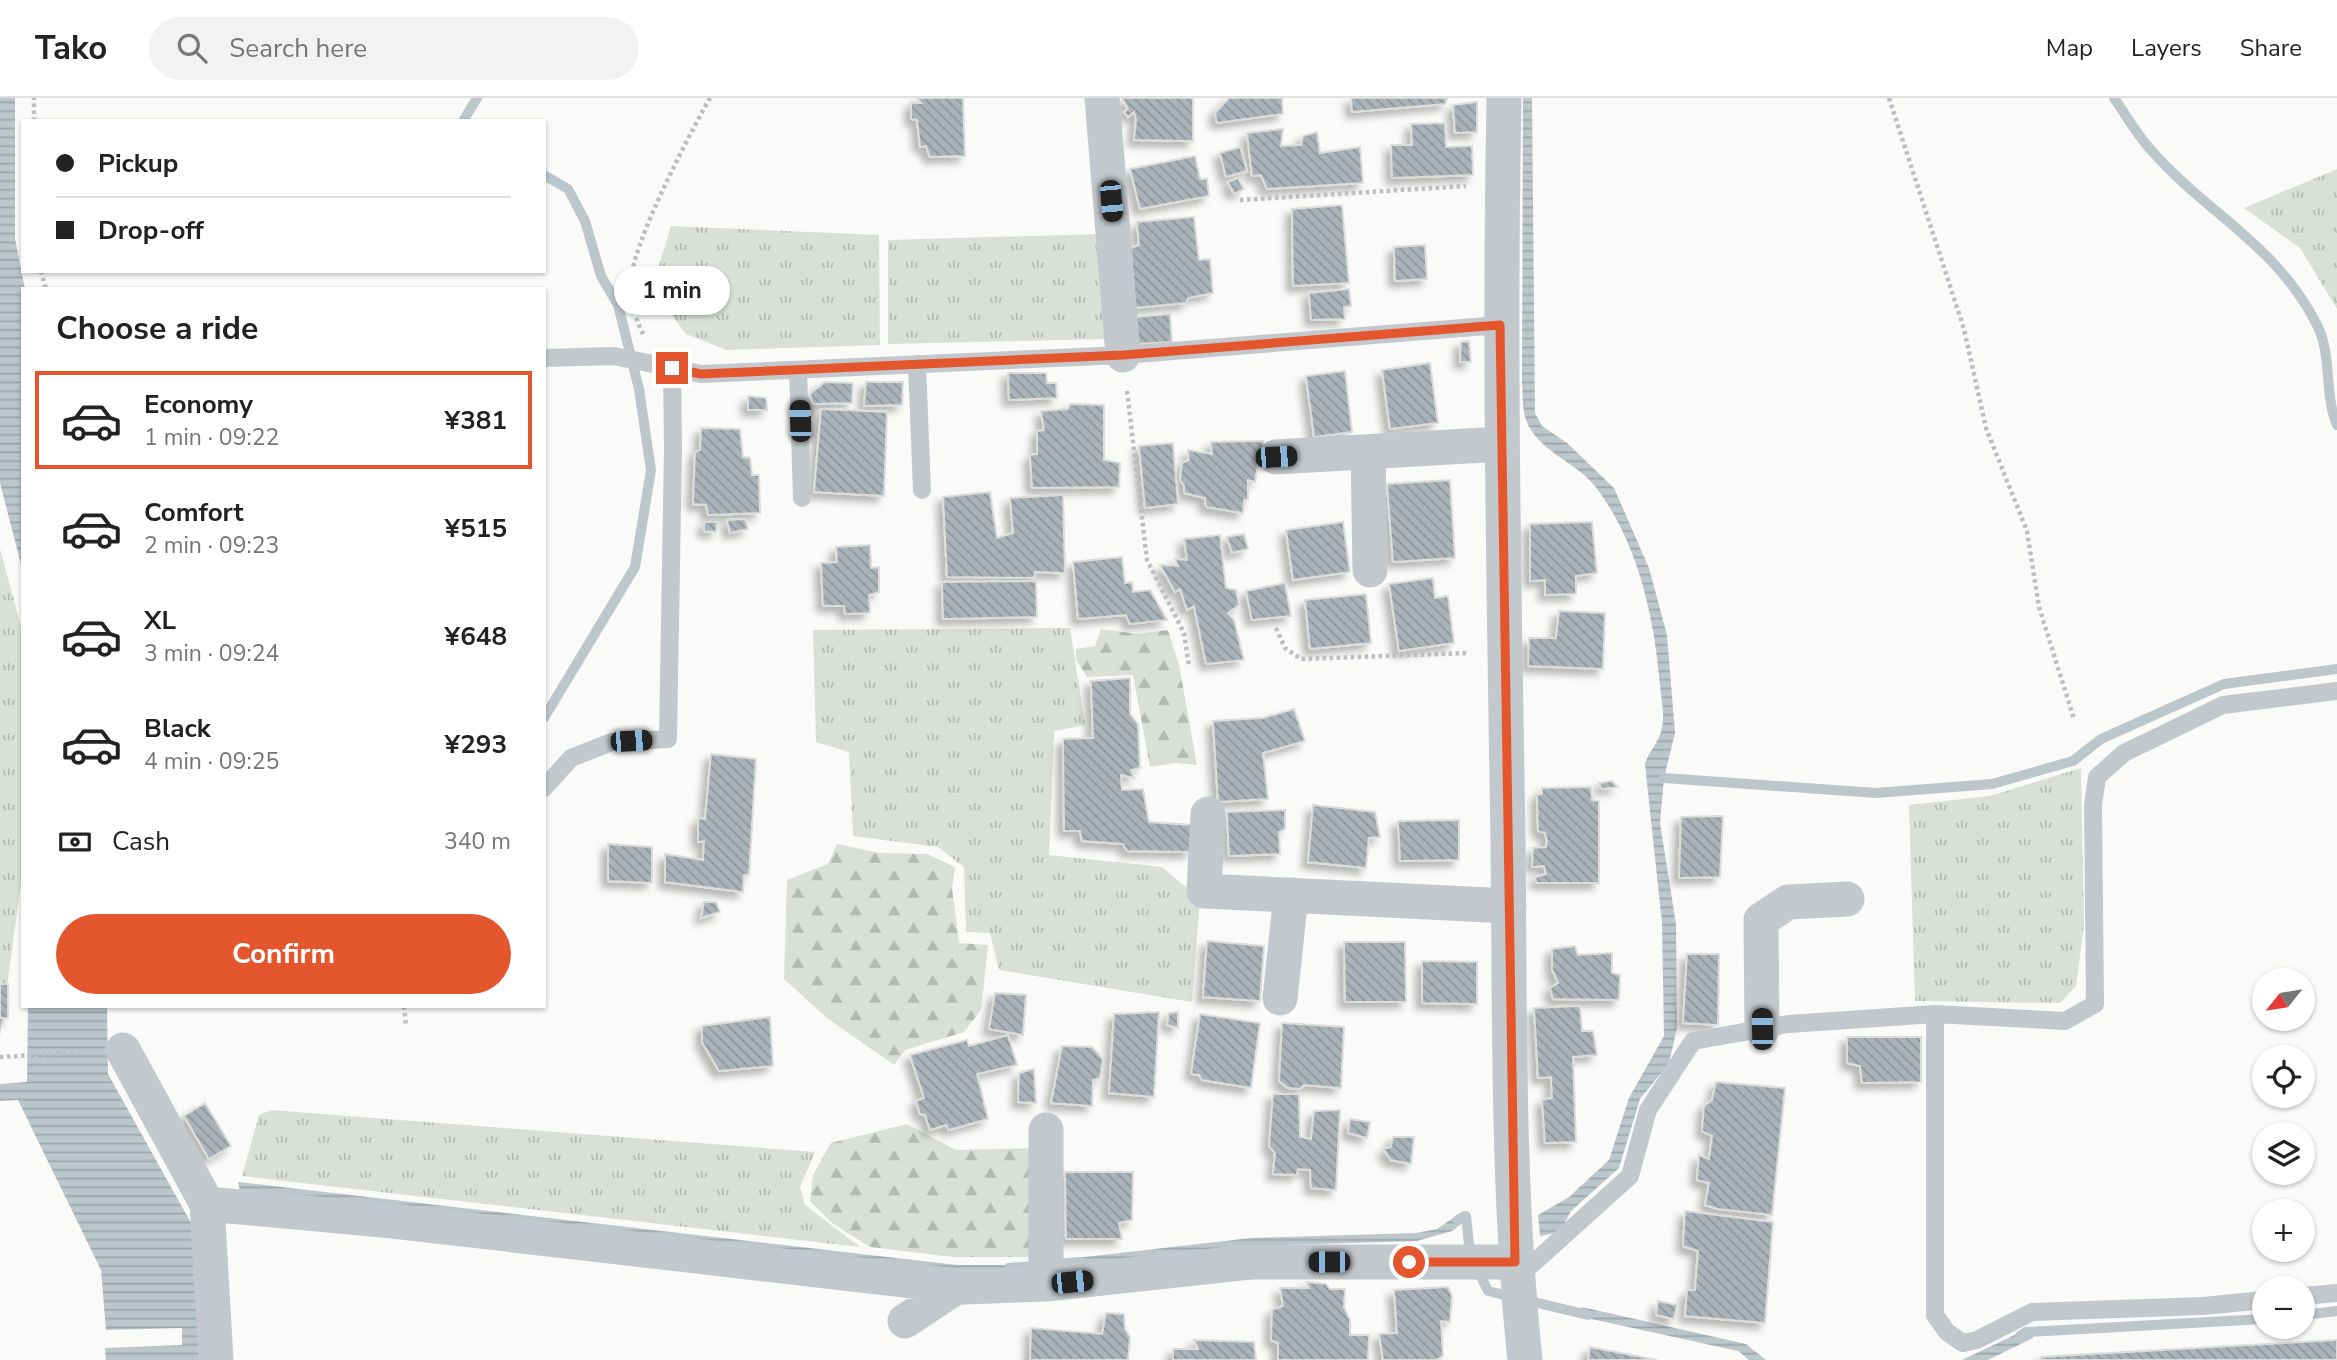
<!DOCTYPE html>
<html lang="en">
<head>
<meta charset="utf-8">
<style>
  body { margin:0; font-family:"Nunito Sans",sans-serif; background:#f2f2f2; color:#222; height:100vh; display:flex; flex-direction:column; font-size:26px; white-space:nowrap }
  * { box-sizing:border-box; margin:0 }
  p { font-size:23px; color:#767676 }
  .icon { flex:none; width:38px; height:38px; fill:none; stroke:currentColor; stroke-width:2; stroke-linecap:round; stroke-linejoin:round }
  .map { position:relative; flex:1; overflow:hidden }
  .panel { position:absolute; left:21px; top:189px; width:525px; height:721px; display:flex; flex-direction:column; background:#fff; border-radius:0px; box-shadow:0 2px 5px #0004 }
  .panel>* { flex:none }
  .banner { position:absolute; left:21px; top:21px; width:525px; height:154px; border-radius:0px; box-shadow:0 2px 5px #0004; display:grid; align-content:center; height:154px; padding:0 35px; background:#fff }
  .needle { width:46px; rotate:240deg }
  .tools { position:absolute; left:2252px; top:870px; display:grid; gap:14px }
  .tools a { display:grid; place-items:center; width:63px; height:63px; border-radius:50%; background:#fff; box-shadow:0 2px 5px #0004; font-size:35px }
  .end { position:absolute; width:32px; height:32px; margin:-16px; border:9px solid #e4572e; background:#fff; box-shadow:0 0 0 4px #fff }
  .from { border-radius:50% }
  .bubble { position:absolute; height:49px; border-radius:24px; background:#fff; box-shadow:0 2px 5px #0004; font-size:23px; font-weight:700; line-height:49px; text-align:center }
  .car { position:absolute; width:21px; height:42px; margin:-21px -10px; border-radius:9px; box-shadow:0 0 5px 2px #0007; background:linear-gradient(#222 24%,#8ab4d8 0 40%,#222 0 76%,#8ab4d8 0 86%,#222 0) }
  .banner b { display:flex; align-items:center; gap:24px; height:66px; font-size:26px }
  .banner b+b { border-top:2px solid #e0e0e0 }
  .banner i { width:18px; height:18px; background:#222 }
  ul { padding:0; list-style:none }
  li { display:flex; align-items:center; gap:21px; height:98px; margin:0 14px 10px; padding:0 21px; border:4px solid transparent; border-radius:0px }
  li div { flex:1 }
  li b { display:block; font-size:26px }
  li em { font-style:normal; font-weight:700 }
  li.current { border-color:#e4572e }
  li>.icon { width:63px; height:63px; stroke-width:1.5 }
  h2 { padding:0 35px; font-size:32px; line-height:84px }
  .pay { display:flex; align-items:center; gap:18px; height:77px; padding:0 35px; font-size:26px }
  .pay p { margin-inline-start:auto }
  .primary-button { display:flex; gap:14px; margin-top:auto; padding:14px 35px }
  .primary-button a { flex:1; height:80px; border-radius:42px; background:#e4572e; color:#fff; font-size:28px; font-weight:700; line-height:80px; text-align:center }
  header { display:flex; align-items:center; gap:42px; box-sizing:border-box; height:98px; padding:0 35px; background:#fff; border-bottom:2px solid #e0e0e0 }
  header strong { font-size:33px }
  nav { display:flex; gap:38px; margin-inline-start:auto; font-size:24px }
  .search { width:490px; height:63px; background:#f2f2f2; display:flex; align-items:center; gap:18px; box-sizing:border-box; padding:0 24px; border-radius:38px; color:#767676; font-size:26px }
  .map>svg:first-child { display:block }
</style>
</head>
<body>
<header>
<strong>Tako</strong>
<div class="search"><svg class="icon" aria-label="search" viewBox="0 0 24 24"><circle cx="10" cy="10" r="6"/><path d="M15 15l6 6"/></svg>Search here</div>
<nav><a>Map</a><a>Layers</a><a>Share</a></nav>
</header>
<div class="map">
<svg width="2337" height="1262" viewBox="0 0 2337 1262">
  <defs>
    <pattern id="grass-tufts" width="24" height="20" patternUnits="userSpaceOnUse" patternTransform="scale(1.75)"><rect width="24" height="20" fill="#dadfd7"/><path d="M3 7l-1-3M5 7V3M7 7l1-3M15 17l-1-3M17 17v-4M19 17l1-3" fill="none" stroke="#b4b9b4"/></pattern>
    <pattern id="forest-firs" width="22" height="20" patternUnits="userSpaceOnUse" patternTransform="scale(1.75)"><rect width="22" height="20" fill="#dadfd7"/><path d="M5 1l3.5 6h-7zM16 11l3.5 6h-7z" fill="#b4b9b4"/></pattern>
    <pattern id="water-rules" width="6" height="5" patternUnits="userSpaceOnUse" patternTransform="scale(1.75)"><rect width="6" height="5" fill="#bbc7cb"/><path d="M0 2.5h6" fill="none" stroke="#9ca6aa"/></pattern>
    <pattern id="building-back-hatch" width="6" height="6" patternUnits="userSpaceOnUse" patternTransform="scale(1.75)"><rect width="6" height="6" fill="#aab3b9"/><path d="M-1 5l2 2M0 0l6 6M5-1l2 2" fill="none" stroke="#8e969c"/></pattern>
    <filter id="shadow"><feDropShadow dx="-6" dy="6" stdDeviation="3.5" flood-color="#0004"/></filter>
  </defs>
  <rect width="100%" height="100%" fill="#fafaf8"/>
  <path fill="url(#grass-tufts)" d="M2337 71V211L2300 150 2244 110Z
    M671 128 879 137 880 247 727 252 686 236 652 191Z
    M1101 136 1108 241 888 246V142Z
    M0 451 23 536V771L0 939Z
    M1070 530 1085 627 1054 633 1049 757 1162 769 1200 801 1192 904 999 872 990 835 966 834 964 769 938 749 853 738 849 654 816 644 813 532Z
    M2081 670 2084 827 2076 888 2060 905 1915 903 1909 707 1990 698Z
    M271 1012 815 1054 800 1089 805 1107 860 1149 242 1078 259 1017Z"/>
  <path fill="url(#forest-firs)" d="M1101 531 1137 536 1168 532 1179 567 1197 667 1175 665 1150 669 1133 577 1087 579 1076 562V551L1095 548Z
    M837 746 880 755 927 756 955 769 952 790 959 845 988 847 981 912 964 934 905 952 894 967 827 920 784 881 787 782 828 766Z
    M907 1026 956 1052 1033 1050 1039 1159H953L870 1149 832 1125 810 1103 813 1077 831 1045Z"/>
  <path fill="url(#water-rules)" d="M0 0H15V141L25 191 23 474 0 385Z
    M1523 0H1532L1535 315 1542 328 1567 345 1614 390 1649 470 1667 537 1675 635 1664 680 1660 725 1676 826 1677 930 1669 965 1640 1001 1619 1070 1571 1113 1560 1134 1540 1138 1538 1117 1569 1099 1609 1062 1629 1000 1664 938 1662 825 1645 666C1649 652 1660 644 1662 629 1665 616 1661 600 1660 587 1654 518 1638 443 1594 387 1575 364 1537 352 1526 322 1522 311 1523 296 1522 285Z
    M28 908H107L108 976 200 1141 206 1262H106L105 1250 182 1247V1230L106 1232 101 1172 18 1002 0 1003V986L27 984Z
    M238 1084 957 1167H1022L1021 1174 965 1175 240 1093Z
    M1463 1113 1470 1119 1452 1133 1417 1143 1254 1148 1068 1168 1067 1161 1251 1140 1416 1135 1437 1131Z
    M1582 1209 1746 1246 1766 1262H1749L1738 1253 1573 1217Z
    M2029 1230 2033 1240 1988 1262H1962Z"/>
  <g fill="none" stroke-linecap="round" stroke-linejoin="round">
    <path stroke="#bbc7cb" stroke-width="10" d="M2114 0C2126 17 2137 37 2151 52 2208 117 2277 146 2318 229 2332 258 2324 296 2337 327
      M463 23 477 0
      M544 77 568 91 585 123 601 178 618 207 639 291 651 372 635 469 544 620
      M1664 680 1876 695 1992 686 2073 663 2101 641 2224 586 2337 571
      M1458 1122 1466 1118 1470 1156 1488 1193 1588 1217
      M1009 1170 1081 1164
      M2303 1217 2337 1213
      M2020 1238 2026 1234 2264 1221"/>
  </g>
  <path fill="url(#building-back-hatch)" stroke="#dcdcda" stroke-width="2" filter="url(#shadow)" d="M917 0H963L965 58 930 59 926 48 920 49 917 22 911 21V5H921Z
    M1122 0H1193V43L1134 42 1136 21 1134 14 1128 19 1124 14 1128 11Z
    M1282 0 1283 16 1217 25 1215 15 1229 0Z
    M1351 0H1447L1445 6 1352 14Z
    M1477 4V34L1455 35 1453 7Z
    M1445 25 1446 49 1472 48 1473 77 1392 80 1391 47H1412L1411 26Z
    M1283 31 1281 48 1301 47 1303 38 1317 34 1320 55 1360 49 1363 85 1267 91 1261 77 1252 78 1247 35Z
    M1240 49 1247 73 1226 79 1220 55Z
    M1195 58 1200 81H1207L1209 98 1140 111 1130 71Z
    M1238 80 1244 91 1234 96 1228 84Z
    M1342 107 1349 185 1293 188 1292 111Z
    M1194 119 1199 162 1210 161 1213 195 1188 200 1186 205 1134 210 1131 150 1139 147 1137 124Z
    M1425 147 1427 181 1395 183 1394 149Z
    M1349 191 1351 208 1344 209 1345 221 1311 222 1309 195Z
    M1170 216 1172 244 1138 246 1136 219Z
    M1469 243 1471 264H1460L1461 244Z
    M1430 265 1438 325 1390 331 1382 272Z
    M1345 273 1352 334 1314 339 1306 278Z
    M1008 275H1046L1047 285H1056L1057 300 1009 302Z
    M825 284 853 285 852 305 813 306 810 296Z
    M866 284H903L902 307 864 308Z
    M748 298 766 300 767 312H748Z
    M1070 306 1104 307V362L1120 365 1119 389 1032 390 1030 357 1037 356V333L1044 332 1041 313 1068 311Z
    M821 311 887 314 884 398 814 394Z
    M701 330 740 331 743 359 750 360 752 377H759L760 415 708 417 706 407 693 406 695 354 700 352Z
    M1263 343 1266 361 1258 366 1255 384 1248 382V402H1244L1243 415 1206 409 1205 400 1184 395V387L1180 382 1182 365 1189 362 1188 352 1212 356 1211 344Z
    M1173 345 1178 406 1145 410 1139 348Z
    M1450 382 1455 460 1393 464 1387 386Z
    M990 394 997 440 1013 435 1010 400 1063 397 1065 475 1035 474 1034 480 947 479 943 399Z
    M745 421 748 431 730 435 727 422Z
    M704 424H717L716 434 704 433Z
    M1343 424 1350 474 1293 482 1286 432Z
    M1592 424 1597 475 1576 478V496L1545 497V482L1530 483V426Z
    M1244 436 1248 451 1232 455 1227 439Z
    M1220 437 1226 490 1236 492 1239 507 1228 515 1234 522 1244 562 1206 566 1194 508 1187 512 1180 491 1175 494 1160 467 1178 468 1175 461 1187 462 1184 441Z
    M870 447 871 470 879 469V494L869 497 870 515 845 516 844 508H823L821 465 837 464 836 449Z
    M1122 459 1125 485 1132 484 1133 494 1150 492 1167 522 1130 526 1126 517 1078 521 1073 464Z
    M1433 480 1435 500 1448 498 1454 545 1399 553 1389 486Z
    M1036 483 1037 519 943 521 942 484Z
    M1285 485 1291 518 1252 522 1246 493Z
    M1366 496 1371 545 1310 551 1305 502Z
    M1559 513 1605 515 1603 571 1528 568 1529 540H1556Z
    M1130 580V616L1138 626 1140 670 1131 672 1134 680 1121 677 1122 692 1143 691 1149 724 1191 727V754L1127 753 1123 746 1082 743 1080 733H1064L1063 641 1093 640 1091 583Z
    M1294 611 1305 643 1263 655 1268 701 1218 704 1213 623 1263 620Z
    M711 656 756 661 749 777H744L743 794 665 784V756L703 762 704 743 698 744V720L705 721Z
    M1612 683 1618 689 1602 691 1599 685Z
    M1591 689 1592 702 1599 703V785H1537L1535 779 1546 776 1544 768 1532 769 1533 750 1546 749 1547 743 1545 735 1538 733 1537 697 1542 696V690Z
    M1313 707 1375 714 1380 739 1369 740 1366 770 1308 764Z
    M1285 712V731L1279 734 1280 756 1229 758 1227 714Z
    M1723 718 1720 779 1679 780 1681 719Z
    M1459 722V762L1400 763 1398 723Z
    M608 746 652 749V785L608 783Z
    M704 804H716L720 814 701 820Z
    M1207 843 1264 848 1260 903 1203 899Z
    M1344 844H1405L1406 904H1345Z
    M1575 848 1578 857 1612 855V875L1620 877 1619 902 1553 901 1550 890 1558 885 1552 871V851Z
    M1687 856H1719L1718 927 1683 925Z
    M1422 863 1477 864V906L1422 905Z
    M0 886H8V920H0Z
    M995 895 1026 897 1023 937 989 931Z
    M1580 908 1582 933H1593L1597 957 1573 959 1576 1044 1545 1045 1542 1002 1552 1000 1551 979 1538 980 1534 910Z
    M1159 914 1154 999 1109 995 1114 916Z
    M1178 914V930L1167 927 1169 915Z
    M1200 916 1260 925 1251 990 1202 982 1199 977 1191 976Z
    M770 919 773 968 719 973 702 944V928Z
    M1282 925 1344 929 1341 990 1304 987 1300 991 1288 990 1279 983Z
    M1008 937 1017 967 977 976 988 1021 949 1032 946 1027 930 1032 925 1017 920 1016 916 1003 924 1000 910 957 967 942 969 948Z
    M1847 939H1921V984L1862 985 1860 968 1847 965Z
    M1062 948 1092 949 1103 961 1100 980 1093 982 1092 1008 1051 1005Z
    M1034 971 1036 1005 1018 1004 1019 975Z
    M1716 984 1785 990 1772 1117 1718 1111 1705 1107 1709 1085 1697 1082 1699 1057 1709 1061 1712 1038 1702 1033 1704 1008 1712 1002Z
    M1273 996H1299L1300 1039 1311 1041 1314 1013 1340 1012 1336 1092 1311 1090 1310 1072 1298 1071 1297 1077 1273 1076 1275 1055 1269 1048Z
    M205 1005 231 1048 209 1061 184 1018Z
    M1350 1021 1370 1024 1367 1040 1348 1035Z
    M1393 1039H1414L1411 1066 1391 1062 1383 1051 1391 1049Z
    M1065 1074H1133L1132 1122 1119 1125 1122 1141H1066Z
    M1685 1113 1773 1124 1765 1225 1685 1218 1687 1192H1695L1698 1153 1683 1148Z
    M1306 1184 1326 1186 1330 1191H1345L1344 1209 1350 1222V1237H1369L1368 1262H1278V1245L1271 1242 1272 1212 1283 1208 1280 1190H1309Z
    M1448 1189 1452 1198 1450 1224 1441 1223 1443 1258 1436 1262H1383L1379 1236 1397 1235 1394 1192Z
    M1658 1203 1677 1207 1674 1221 1656 1217Z
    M1106 1215 1124 1216 1125 1231 1130 1239 1128 1262H1030L1031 1230 1102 1236Z
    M1194 1242 1254 1244 1256 1262H1173V1251H1198Z
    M2337 1242V1262H2041V1259Z
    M1590 1249 1657 1262H1588Z"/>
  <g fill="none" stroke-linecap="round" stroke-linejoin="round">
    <path stroke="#bbbfc2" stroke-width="4.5" stroke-dasharray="3.5 3.5" stroke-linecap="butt" d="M1889 0 1964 231 1986 330 2027 433 2039 509 2074 621
      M34 23V0
      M1240 102 1466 88
      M41 173 46 191
      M643 236C636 222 630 204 630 189 630 149 689 37 710 0
      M1127 293 1147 462 1184 535 1189 568
      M1276 530 1285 550 1301 561 1468 555
      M404 908 406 928
      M0 959 87 954"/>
    <path stroke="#c3c8cc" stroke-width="18" d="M544 260 614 258 701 276 1123 257 1500 227
      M917 266 922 392
      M798 272 802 400
      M544 690 571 660 612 644 668 641 673 350 672 270
      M1935 916V1217L1947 1234 1963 1245 1977 1242 2032 1214 2203 1208 2264 1202
      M1519 1178 1630 1078 1648 1012 1693 943 1789 926 1935 916 2065 923 2095 906 2093 707 2097 679 2124 655 2223 607 2337 593
      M2303 1198 2337 1195"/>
    <path stroke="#c3c8cc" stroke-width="35" d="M1102 0 1123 257
      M1504 0C1499 248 1504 495 1508 742 1510 915 1507 1090 1525 1262
      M1368 354 1370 472
      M1276 359 1502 346
      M1208 716 1204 793 1509 808
      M1280 900 1291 797
      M1762 931 1761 822 1788 804 1847 801
      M123 952 207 1106 216 1262
      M1046 1032V1186
      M207 1106 393 1123 965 1189 1046 1186 1250 1164H1515
      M905 1223 958 1188"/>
  </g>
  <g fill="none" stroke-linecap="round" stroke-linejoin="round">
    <path stroke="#e4572e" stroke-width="9" d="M672 270 701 276 1123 257 1500 227 1515 1164H1409"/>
  </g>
</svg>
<div class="tools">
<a><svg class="needle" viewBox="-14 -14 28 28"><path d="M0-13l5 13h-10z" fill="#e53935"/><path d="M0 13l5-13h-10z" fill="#767676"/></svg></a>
<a><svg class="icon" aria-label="locate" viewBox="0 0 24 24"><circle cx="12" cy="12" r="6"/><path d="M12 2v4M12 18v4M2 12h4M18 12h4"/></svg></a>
<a><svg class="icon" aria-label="layers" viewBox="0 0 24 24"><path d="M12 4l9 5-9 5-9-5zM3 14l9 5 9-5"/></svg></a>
<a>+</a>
<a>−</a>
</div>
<i class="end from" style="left:1409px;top:1164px"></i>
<i class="end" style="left:672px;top:270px"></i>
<div class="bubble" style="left:614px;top:168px;width:116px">1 min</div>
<i class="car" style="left:1111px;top:103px;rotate:175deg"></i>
<i class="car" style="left:800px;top:323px;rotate:358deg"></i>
<i class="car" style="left:1276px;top:359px;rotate:87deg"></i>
<i class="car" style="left:631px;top:643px;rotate:87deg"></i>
<i class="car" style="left:1762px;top:931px;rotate:359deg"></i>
<i class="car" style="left:1329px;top:1164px;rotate:270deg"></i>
<i class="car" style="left:1072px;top:1184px;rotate:84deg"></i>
<div class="banner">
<b><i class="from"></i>Pickup</b>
<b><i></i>Drop-off</b>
</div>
<section class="panel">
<h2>Choose a ride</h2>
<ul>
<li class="current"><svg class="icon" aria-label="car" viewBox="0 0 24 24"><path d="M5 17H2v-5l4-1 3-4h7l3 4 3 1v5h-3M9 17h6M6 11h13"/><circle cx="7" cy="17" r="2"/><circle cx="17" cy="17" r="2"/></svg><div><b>Economy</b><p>1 min · 09:22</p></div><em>¥381</em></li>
<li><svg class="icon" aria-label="car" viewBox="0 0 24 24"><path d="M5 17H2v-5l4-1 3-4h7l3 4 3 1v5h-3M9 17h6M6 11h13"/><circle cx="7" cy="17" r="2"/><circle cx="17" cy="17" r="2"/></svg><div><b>Comfort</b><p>2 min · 09:23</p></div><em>¥515</em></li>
<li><svg class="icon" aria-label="car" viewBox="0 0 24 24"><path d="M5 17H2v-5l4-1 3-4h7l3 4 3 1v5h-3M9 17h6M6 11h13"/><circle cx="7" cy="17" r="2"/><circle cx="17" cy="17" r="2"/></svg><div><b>XL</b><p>3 min · 09:24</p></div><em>¥648</em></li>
<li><svg class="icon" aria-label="car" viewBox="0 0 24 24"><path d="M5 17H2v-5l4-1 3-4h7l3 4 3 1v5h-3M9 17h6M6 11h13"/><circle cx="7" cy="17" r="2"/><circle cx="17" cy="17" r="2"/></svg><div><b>Black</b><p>4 min · 09:25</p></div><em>¥293</em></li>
</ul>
<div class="pay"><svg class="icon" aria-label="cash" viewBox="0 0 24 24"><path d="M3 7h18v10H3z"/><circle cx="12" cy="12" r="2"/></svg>Cash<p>340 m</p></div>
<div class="primary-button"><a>Confirm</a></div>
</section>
</div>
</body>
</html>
